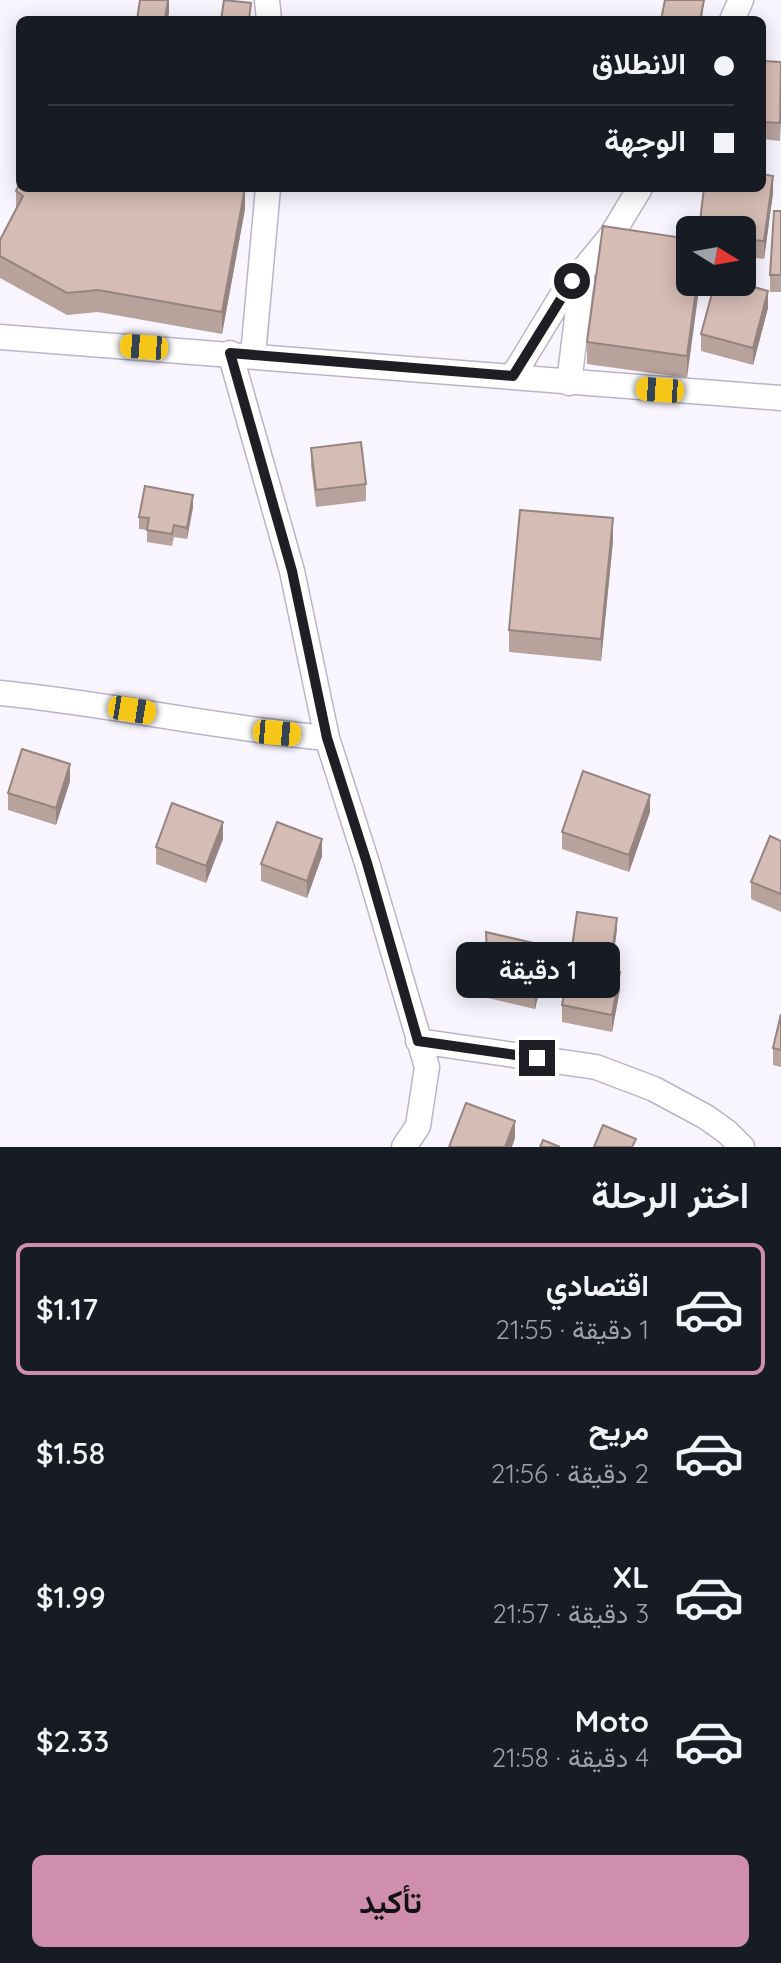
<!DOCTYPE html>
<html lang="ar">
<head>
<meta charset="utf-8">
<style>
  body { margin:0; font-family:Quicksand,Vazirmatn,sans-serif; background:#20242c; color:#f1f3f6; direction:rtl; height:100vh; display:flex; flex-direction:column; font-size:30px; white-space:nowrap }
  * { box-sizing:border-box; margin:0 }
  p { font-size:26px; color:#9ea1a6 }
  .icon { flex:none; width:44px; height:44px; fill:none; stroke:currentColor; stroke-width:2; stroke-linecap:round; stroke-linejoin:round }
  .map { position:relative; height:1147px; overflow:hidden; direction:ltr }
  .sheet { display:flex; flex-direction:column; background:#171b24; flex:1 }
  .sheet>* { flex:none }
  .top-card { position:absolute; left:16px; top:16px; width:750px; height:176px; border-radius:12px; box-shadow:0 4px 20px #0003; direction:rtl; display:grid; align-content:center; height:176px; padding:0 32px; background:#171b24 }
  .needle { width:52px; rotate:101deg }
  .controls { position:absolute; left:676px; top:216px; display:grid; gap:16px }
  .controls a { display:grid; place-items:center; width:80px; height:80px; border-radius:12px; background:#171b24; box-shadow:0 4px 20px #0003; font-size:40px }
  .end { position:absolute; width:36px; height:36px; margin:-18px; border:10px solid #201e25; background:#fff; box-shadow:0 0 0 4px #fff }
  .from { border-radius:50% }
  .bubble { position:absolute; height:56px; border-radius:12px; background:#171b24; box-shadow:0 4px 20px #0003; font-size:26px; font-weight:600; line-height:56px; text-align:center; direction:rtl }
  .car { position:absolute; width:24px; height:48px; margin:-24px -12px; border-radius:10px; box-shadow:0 0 6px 2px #0007; background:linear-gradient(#f5c518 24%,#345 0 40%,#f5c518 0 76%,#345 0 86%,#f5c518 0) }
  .top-card b { display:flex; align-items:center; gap:28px; height:76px; font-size:30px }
  .top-card b+b { border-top:2px solid #363941 }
  .top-card i { width:20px; height:20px; background:#f1f3f6 }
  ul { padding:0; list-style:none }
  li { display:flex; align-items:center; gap:24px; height:132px; margin:0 16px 12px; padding:0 16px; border:4px solid transparent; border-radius:12px }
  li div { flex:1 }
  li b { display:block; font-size:30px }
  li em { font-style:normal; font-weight:600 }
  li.selected { border-color:#cf8eab }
  li>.icon { width:72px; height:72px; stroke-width:1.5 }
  h2 { padding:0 32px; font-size:36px; line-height:96px }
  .button { display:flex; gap:16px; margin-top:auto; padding:16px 32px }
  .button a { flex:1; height:92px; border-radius:12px; background:#cf8eab; color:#111; font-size:32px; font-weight:600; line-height:92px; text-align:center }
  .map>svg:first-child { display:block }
</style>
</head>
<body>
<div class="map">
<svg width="781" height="1147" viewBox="0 0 781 1147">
  <rect width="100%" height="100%" fill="#f8f5fe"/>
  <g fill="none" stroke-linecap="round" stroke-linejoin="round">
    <g stroke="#bbb4c8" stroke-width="27">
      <path id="minor" d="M267 0 269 20
        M732 20 741 0
        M0 337 781 398
        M230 353 292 571 327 738 367 863 427 1067 418 1126 404 1147
        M253 355 268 188
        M513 376 561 297 611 236 640 188
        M569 383 583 269
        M0 693C110 704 217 728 327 738
        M418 1041 596 1067 654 1089 706 1117 727 1132 742 1147"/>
    </g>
    <use href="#minor" stroke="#fff" stroke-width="24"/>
  </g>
  <path fill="#b7a39c" d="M762 61 781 62V123L780 141 762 139Z
    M16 191 245 209 222 334 98 312 67 315 0 278V240L16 210Z
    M773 193 764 259 742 256V230Z
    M781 211V292H770V275Z
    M690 239 687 378 587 364V342Z
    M768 308 753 365 701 351V334Z
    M311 448 366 484V501L316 507 311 465Z
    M193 507 187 539 174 537 172 546 147 542V530L139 529V517Z
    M613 541 601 661 509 652V630Z
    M70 781 56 825 8 810V793Z
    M650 812 629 872 562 849V832Z
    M223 839 206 883 156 864V847Z
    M781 841V912L751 899V882Z
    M322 856 307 898 261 881V864Z
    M617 929 612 970 620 989 612 1032 562 1022V1005L571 962V954Z
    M486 932 546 963 535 1009 488 998Z
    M781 1014V1067L773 1065V1048Z"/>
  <path fill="#95847f" d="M168 0H169V13L168 20H165Z
    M704 0 702 20H700Z
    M773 176V193L764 259V241Z
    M245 188V209L222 334V312Z
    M697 282H700L687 378V356Z
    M768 291V308L753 365V348Z
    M193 495V507L187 539V528Z
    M613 518V541L601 661V639Z
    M70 764V781L56 825V808Z
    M650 795V812L629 872V855Z
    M223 822V839L206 883V866Z
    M322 839V856L307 898V881Z
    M617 918V929L611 970V959Z
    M546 946V963L535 1009V991Z
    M620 972V989L612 1032V1015Z
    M515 1121V1138L512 1147H505Z"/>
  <path fill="#d5bdb5" stroke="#95847f" stroke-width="2" d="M140 0H168L165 20H137Z
    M224 0 251 3 249 20H221Z
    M665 0H704L700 20H661Z
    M762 61 781 62 780 123 762 122Z
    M762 174 773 176 764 241 742 239V230H699L704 188H762Z
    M20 182V188H245L222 312 98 290 67 293 0 256V240L23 196 16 191Z
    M774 211H781V275H770Z
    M603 226 690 239V282H697L687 356 587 342Z
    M715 282H735L768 291 753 348 701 334Z
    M361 442 366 484 316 490 311 448Z
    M145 486 193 495 187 528 174 525 172 534 147 530 149 518 139 517Z
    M520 510 613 518 601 639 509 630Z
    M22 749 70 764 56 808 8 793Z
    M583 771 650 795 629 855 562 832Z
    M172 803 223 822 206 866 156 847Z
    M277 822 322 839 307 881 261 864Z
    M770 836 781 841V894L751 882Z
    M577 912 617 918 611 959 571 954Z
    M486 932 546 946 535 991 488 980Z
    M571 962 620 972 612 1015 562 1005Z
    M781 1014V1050L773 1048Z
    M466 1103 515 1121 505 1147H449Z
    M603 1125 636 1139 632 1147H594Z
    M543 1140 560 1147H540Z"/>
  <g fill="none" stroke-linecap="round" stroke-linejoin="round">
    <path stroke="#201e25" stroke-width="10" d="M537 1058 418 1041 367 863 327 738 292 571 230 353 513 376 572 281"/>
  </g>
</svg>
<div class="controls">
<a><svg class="needle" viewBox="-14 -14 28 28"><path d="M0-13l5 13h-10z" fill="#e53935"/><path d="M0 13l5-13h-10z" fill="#9ea1a6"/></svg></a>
</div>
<i class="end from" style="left:572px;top:281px"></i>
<i class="end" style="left:537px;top:1058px"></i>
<div class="bubble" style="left:456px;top:942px;width:164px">1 دقيقة</div>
<i class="car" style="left:144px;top:347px;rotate:274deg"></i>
<i class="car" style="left:660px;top:390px;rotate:274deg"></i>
<i class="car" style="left:132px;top:710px;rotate:99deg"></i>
<i class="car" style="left:277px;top:733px;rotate:95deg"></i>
<div class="top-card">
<b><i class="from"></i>الانطلاق</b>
<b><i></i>الوجهة</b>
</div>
</div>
<section class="sheet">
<h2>اختر الرحلة</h2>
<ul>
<li class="selected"><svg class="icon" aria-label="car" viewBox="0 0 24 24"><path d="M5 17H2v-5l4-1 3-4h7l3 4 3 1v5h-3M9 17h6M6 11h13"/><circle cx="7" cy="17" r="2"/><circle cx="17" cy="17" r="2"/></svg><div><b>اقتصادي</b><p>1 دقيقة · 21:55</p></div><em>$1.17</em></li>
<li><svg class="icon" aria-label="car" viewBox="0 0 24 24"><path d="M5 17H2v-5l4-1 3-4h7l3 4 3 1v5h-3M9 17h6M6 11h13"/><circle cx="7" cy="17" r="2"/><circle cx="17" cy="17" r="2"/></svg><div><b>مريح</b><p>2 دقيقة · 21:56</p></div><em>$1.58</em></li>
<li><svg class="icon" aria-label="car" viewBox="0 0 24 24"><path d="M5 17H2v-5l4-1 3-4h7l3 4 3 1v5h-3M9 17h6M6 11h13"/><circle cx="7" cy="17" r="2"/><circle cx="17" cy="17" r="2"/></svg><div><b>XL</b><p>3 دقيقة · 21:57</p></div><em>$1.99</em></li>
<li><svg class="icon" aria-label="car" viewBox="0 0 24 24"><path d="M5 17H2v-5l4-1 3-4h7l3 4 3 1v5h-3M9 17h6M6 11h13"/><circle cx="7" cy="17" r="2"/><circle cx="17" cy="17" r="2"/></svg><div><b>Moto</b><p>4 دقيقة · 21:58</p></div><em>$2.33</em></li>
</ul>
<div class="button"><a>تأكيد</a></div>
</section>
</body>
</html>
